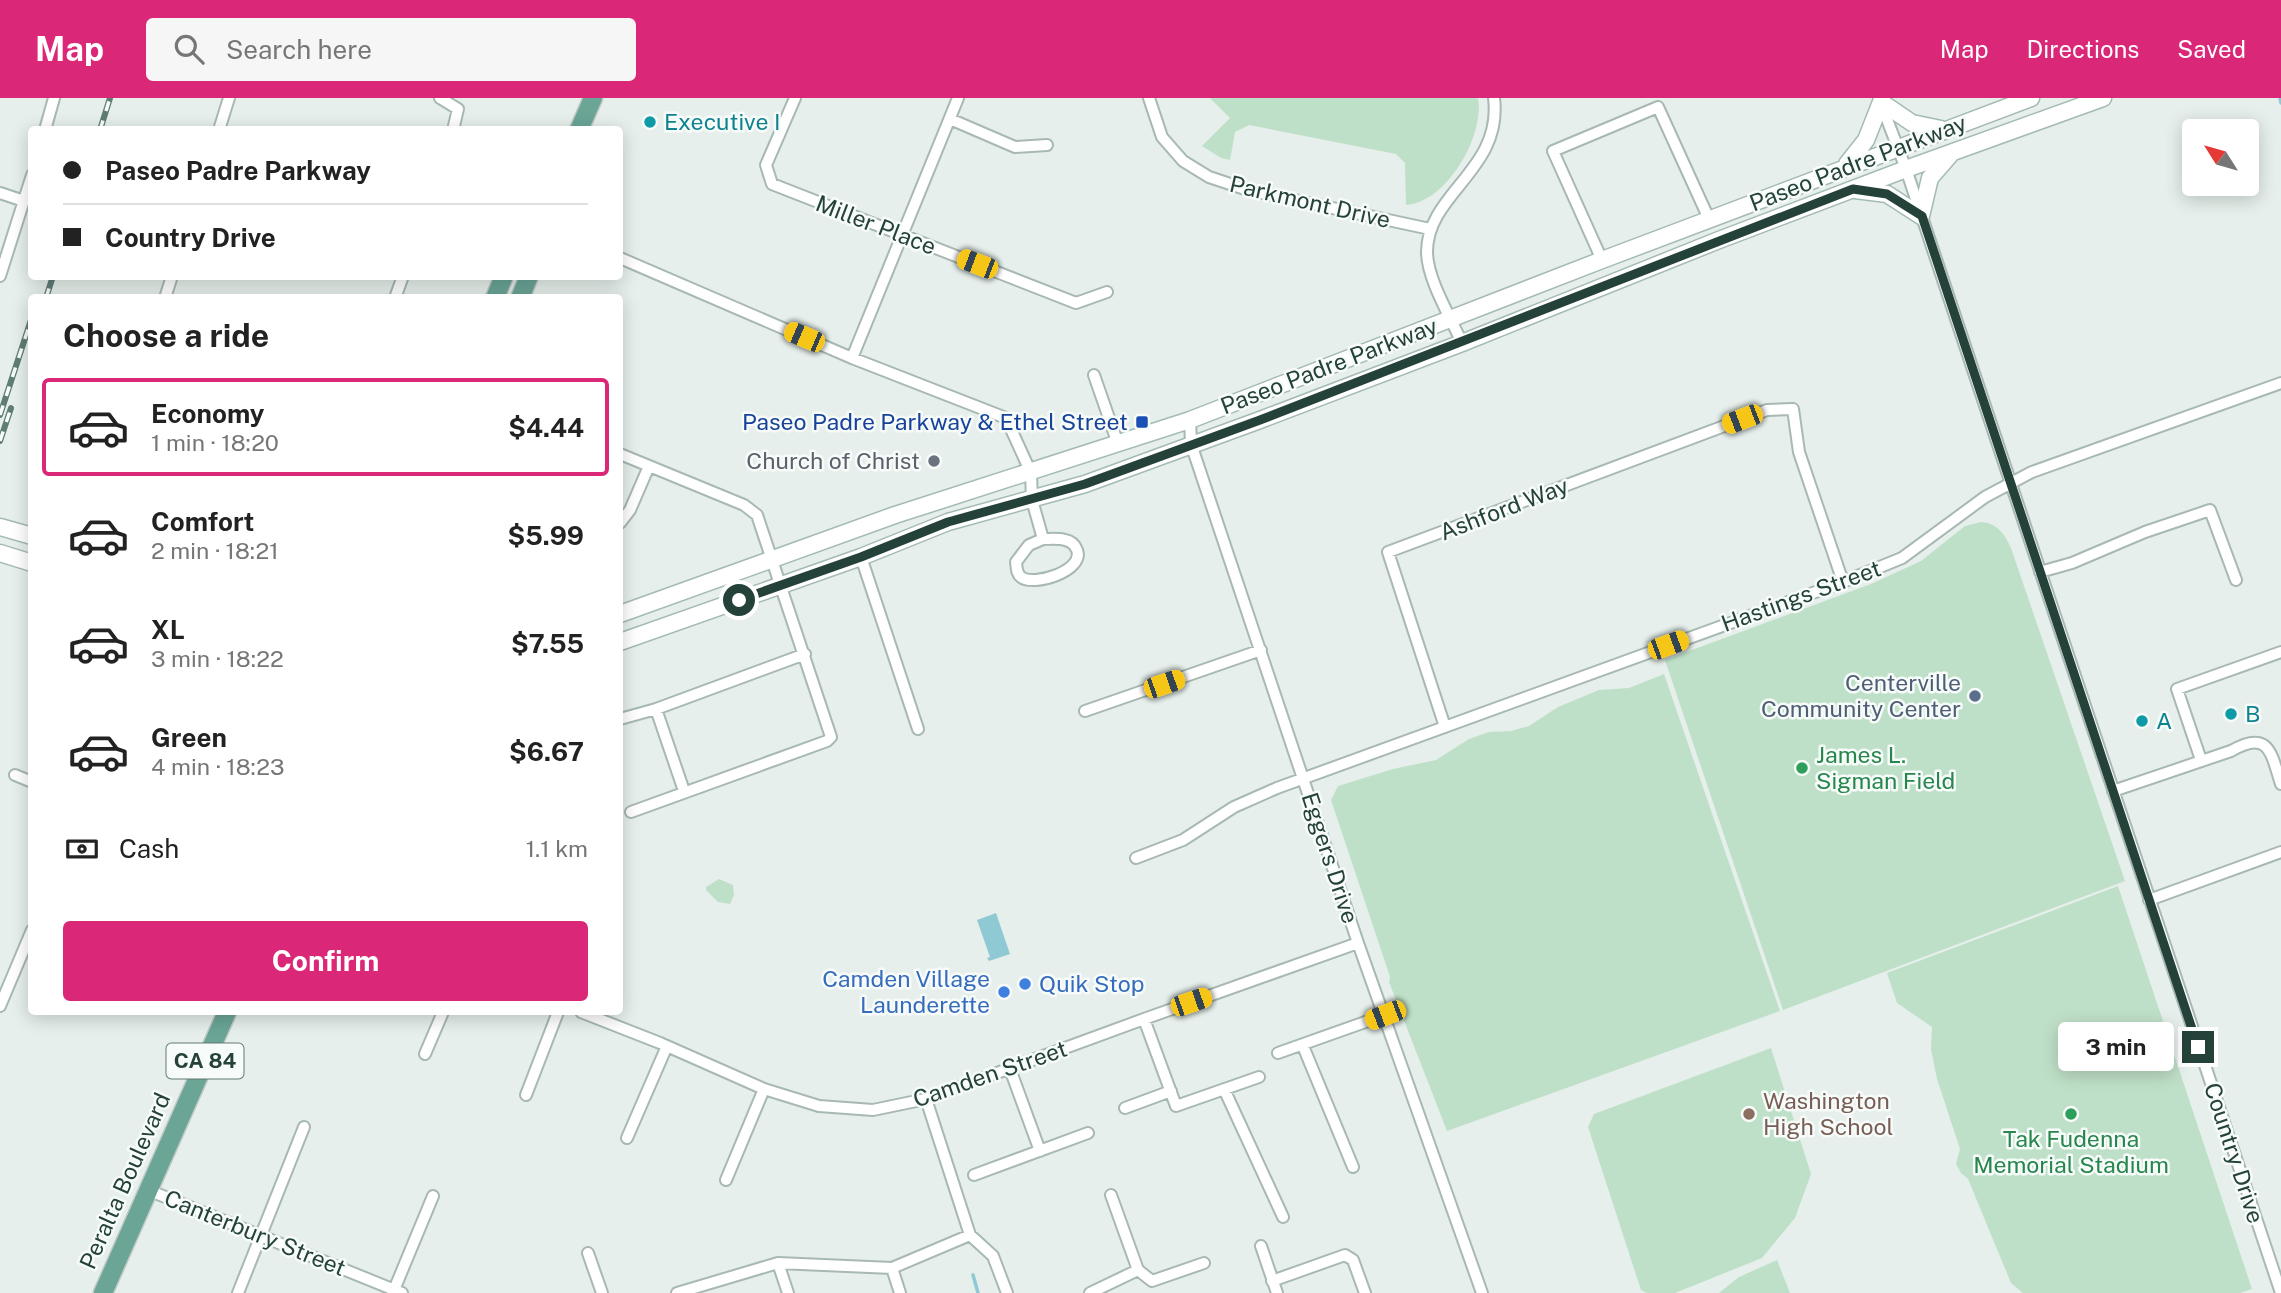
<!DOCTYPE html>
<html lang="en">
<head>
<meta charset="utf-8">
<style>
  body { margin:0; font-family:"Public Sans",sans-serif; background:#f6f6f6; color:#222; height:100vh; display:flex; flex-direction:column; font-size:26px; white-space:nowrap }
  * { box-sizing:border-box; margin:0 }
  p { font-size:23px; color:#767676 }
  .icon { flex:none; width:38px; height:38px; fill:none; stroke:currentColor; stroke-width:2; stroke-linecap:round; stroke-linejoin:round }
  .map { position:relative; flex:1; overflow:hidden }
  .details { position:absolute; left:28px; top:196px; width:595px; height:721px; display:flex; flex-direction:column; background:#fff; border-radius:7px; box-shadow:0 4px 18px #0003 }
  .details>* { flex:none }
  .top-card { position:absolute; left:28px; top:28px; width:595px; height:154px; border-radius:7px; box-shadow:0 4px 18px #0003; display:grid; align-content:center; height:154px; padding:0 35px; background:#fff }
  .needle { width:46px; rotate:307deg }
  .tools { position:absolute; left:2182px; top:21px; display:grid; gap:14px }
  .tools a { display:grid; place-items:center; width:77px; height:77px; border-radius:7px; background:#fff; box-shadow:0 4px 18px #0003; font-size:35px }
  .end { position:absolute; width:32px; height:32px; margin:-16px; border:9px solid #24423a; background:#fff; box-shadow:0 0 0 4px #fff }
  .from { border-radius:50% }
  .bubble { position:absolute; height:49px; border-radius:7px; background:#fff; box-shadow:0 4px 18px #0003; font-size:23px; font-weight:700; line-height:49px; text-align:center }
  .car { position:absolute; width:21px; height:42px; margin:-21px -10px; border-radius:9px; box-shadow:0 0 5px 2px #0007; background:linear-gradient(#f5c518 24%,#345 0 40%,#f5c518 0 76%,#345 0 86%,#f5c518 0) }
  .top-card b { display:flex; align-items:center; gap:24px; height:66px; font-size:26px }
  .top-card b+b { border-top:2px solid #e0e0e0 }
  .top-card i { width:18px; height:18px; background:#222 }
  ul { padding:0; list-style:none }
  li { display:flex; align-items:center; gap:21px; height:98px; margin:0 14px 10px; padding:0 21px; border:4px solid transparent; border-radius:7px }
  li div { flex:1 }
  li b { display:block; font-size:26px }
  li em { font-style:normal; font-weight:700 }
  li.current { border-color:#db2777 }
  li>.icon { width:63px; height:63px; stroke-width:1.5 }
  h2 { padding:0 35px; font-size:32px; line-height:84px }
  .pay { display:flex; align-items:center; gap:18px; height:77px; padding:0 35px; font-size:26px }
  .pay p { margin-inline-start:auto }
  .button { display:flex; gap:14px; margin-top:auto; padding:14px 35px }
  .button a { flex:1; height:80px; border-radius:7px; background:#db2777; color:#fff; font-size:28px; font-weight:700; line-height:80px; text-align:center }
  header { display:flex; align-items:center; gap:42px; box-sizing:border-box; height:98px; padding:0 35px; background:#db2777; color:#fff }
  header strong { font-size:33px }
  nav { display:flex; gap:38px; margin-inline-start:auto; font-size:24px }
  .search { width:490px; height:63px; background:#f6f6f6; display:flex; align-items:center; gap:18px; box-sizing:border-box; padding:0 24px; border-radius:7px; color:#767676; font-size:26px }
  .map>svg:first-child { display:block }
</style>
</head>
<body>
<header>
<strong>Map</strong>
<div class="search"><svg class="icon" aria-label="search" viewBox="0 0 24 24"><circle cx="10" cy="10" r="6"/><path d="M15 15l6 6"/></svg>Search here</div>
<nav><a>Map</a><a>Directions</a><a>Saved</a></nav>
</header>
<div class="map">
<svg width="2281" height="1195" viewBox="0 0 2281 1195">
  <rect width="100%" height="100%" fill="#e6efeb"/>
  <path fill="#bfe0c8" d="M1210 0H1478C1485 38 1446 105 1406 107L1405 65 1396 56 1249 27 1235 34 1230 62 1221 60 1202 48 1230 20Z
    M1981 424C1997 425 2005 436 2011 450L2125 783 1783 912 1665 562 1871 486 1921 463 1965 428Z
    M1664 576 1780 913 1447 1033 1389 884 1390 879 1331 702 1338 688 1393 671 1436 662 1469 641 1489 634 1511 633 1529 628 1558 609 1599 592 1629 590Z
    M719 781 733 787 734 797 730 806 718 804 706 792V789Z
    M2118 788 2252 1191 2240 1195H2023L2011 1185 1968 1081 1961 1075 1956 1066 1960 1051 1937 981 1931 951 1932 929 1897 905 1887 875Z
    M1771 950 1811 1076 1795 1120 1762 1160 1675 1195H1647L1641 1192 1588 1029 1594 1016Z
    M1777 1162 1790 1195H1719L1739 1179Z"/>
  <path fill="#8ec9d4" d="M996 815 1010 856 989 863 987 860 990 859 977 822Z"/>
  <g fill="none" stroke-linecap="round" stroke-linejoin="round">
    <path stroke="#8ec9d4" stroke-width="3.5" d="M2280 0 2281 5
      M973 1177 978 1195"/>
    <g stroke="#a8b8b2" stroke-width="14">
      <path id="street" d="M440 0 458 11 453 32
        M795 0 766 67 772 86 1076 205 1107 194
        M1149 0 1162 39 1183 63 1209 79 1248 92 1430 131
        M1880 3 1906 71 2281 1195
        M950 21 1015 49 1047 47
        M45 32 54 0
        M219 32 229 0
        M0 95 24 103
        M620 160 852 260 1006 320 1031 375 1032 402 1043 441 1029 447 1016 464C1017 470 1016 475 1021 479 1033 489 1085 473 1077 452 1075 447 1071 443 1065 442 1058 440 1050 441 1043 441
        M1602 162 1553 53 1658 9 1709 121
        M0 178 32 77
        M165 200 172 178
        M395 200 403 178
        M1462 245C1451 220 1427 181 1427 154 1427 95 1503 72 1494 0
        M852 260 958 0
        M1094 277 1118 346
        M1190 322 1191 346 1358 845 1482 1195
        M620 356 744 407 757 417 831 639 827 643 631 714
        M620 425 630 412 649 368
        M861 459 918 631
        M2040 474 2072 465 2145 434 2210 412 2236 482
        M656 611 684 693
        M1085 613 1261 552
        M620 621 656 611 805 556
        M1445 629 1388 454 1767 312 1793 311 1799 354 1843 484
        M2201 662 2177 591 2281 554
        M15 677 32 684
        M2113 693 2231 653C2269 631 2271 655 2281 686
        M1136 760 1183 742 1234 709 1277 690 1843 484 1902 460 1985 399 2032 374 2281 285
        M2149 802 2281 754
        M0 908 32 832
        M581 914 660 945 764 991 819 1008 873 1012 926 1001 1144 921 1358 845
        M1144 921 1176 1008 1259 979
        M1303 948 1353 1069
        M1278 955 1385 917
        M425 956 443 914
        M1010 971 1040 1053
        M1224 991 1283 1119
        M526 997 558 914
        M926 1001 970 1137 993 1158 1007 1195
        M1125 1010 1171 993
        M627 1040 667 948
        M974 1077 1088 1035
        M726 1082 764 991
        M148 1092 402 1195
        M1111 1097 1138 1172
        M1261 1148 1277 1195
        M588 1155 602 1195
        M778 1165 788 1195
        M892 1170 900 1195
        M1272 1183 1345 1157 1353 1162 1365 1195
        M394 1192 433 1098
        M238 1195 304 1029
        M677 1195 778 1165 892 1170 970 1137
        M1090 1195 1138 1172 1152 1183 1204 1165"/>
    </g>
    <g stroke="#a4bbb3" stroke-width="19">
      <path id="secondary" d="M1847 66 1866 42 1881 4 1912 25 1941 31
        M1855 92 1887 96 1921 118 1930 80 1950 57
        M0 429 32 438
        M0 455 32 465
        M620 516 895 417 1190 322 1602 162 2031 0
        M620 544 861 459 948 424 1085 386 1260 322 1462 245 1719 142 1906 71 2103 0"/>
    </g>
    <g stroke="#c2cac8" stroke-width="21">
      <path id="primary" d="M579 32 593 0
        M495 200 504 178
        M520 200 529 178
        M103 1195 227 914"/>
    </g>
    <use href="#street" stroke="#fff" stroke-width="10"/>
    <use href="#secondary" stroke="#fff" stroke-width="16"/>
    <use href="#primary" stroke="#6aa596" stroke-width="18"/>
    <g stroke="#5f7d75" stroke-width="6">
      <path id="rail" d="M100 32 110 0
        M46 200 53 178
        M0 317 32 219
        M0 343 11 310"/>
    </g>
    <use href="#rail" stroke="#f7fbf9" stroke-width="3.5" stroke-dasharray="10" stroke-linecap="butt"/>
  </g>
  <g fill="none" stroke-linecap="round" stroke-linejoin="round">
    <path stroke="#24423a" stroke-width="9" d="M739 502 861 459 948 424 1085 386 1260 322 1853 91 1887 96 1922 118 2198 949"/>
  </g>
  <g fill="#0f9aa8" stroke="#f7fbf9" stroke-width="2.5">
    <circle cx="650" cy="24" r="7"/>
    <circle cx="2231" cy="616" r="7"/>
    <circle cx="2142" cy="623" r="7"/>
  </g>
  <rect fill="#1a4fb4" stroke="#f7fbf9" stroke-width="2.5" x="1135" y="317" width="14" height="14" rx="3.5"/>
  <circle fill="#6b7280" stroke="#f7fbf9" stroke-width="2.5" cx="934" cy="363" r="7"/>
  <circle fill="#5c6f8a" stroke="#f7fbf9" stroke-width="2.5" cx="1975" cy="598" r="7"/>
  <g fill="#2e9e5b" stroke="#f7fbf9" stroke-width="2.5">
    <circle cx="1802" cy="670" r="7"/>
    <circle cx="2071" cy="1016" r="7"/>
  </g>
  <g fill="#3f7fe0" stroke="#f7fbf9" stroke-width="2.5">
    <circle cx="1025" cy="886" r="7"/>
    <circle cx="1004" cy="894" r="7"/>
  </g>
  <circle fill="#8d6e63" stroke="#f7fbf9" stroke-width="2.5" cx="1749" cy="1016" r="7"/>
  <g text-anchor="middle" stroke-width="5" stroke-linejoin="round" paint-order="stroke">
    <rect fill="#f7fbf9" stroke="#637a73" stroke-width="2" x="166.5" y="945.5" width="77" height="35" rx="5"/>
    <g font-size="21" font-weight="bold" fill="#24423a">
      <text x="205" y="970">CA 84</text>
    </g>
    <g font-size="23" fill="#0d838f" stroke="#f7fbf9" text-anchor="start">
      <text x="664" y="32">Executive I</text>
      <text x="2245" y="624">B</text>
      <text x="2156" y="631">A</text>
    </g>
    <g font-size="23" fill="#24423a" stroke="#f7fbf9">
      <text transform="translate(1858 65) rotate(-21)" y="8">Paseo Padre Parkway</text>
      <text transform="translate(1310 104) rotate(13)" y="8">Parkmont Drive</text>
      <text transform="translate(876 127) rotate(21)" y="8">Miller Place</text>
      <text transform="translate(1329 268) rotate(-21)" y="8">Paseo Padre Parkway</text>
      <text transform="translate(1504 411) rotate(-21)" y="8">Ashford Way</text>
      <text transform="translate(1801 498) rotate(-20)" y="8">Hastings Street</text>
      <text transform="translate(1330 760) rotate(72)" y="8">Eggers Drive</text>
      <text transform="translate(990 976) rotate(-19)" y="8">Camden Street</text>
      <text transform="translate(2234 1055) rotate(72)" y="8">Country Drive</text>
      <text transform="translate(125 1083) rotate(-66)" y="8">Peralta Boulevard</text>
      <text transform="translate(255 1135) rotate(22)" y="8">Canterbury Street</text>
    </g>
    <g font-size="23" fill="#164399" stroke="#f7fbf9" text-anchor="end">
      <text x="1128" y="332">Paseo Padre Parkway &amp; Ethel Street</text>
    </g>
    <g font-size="23" fill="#5b616d" stroke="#f7fbf9" text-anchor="end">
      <text x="920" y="371">Church of Christ</text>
    </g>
    <g font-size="23" fill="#4e5e75" stroke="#f7fbf9" text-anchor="end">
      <text x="1961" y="593">Centerville<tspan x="1961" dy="26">Community Center</tspan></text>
    </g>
    <g font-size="23" fill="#27864d" stroke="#f7fbf9" text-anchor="start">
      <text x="1816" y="665">James L.<tspan x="1816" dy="26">Sigman Field</tspan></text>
      <text x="2071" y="1049" text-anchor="middle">Tak Fudenna<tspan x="2071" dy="26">Memorial Stadium</tspan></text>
    </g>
    <g font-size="23" fill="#366cbe" stroke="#f7fbf9" text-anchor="end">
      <text x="990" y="889">Camden Village<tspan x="990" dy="26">Launderette</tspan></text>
      <text x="1039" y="894" text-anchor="start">Quik Stop</text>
    </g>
    <g font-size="23" fill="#785e54" stroke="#f7fbf9" text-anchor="start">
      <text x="1763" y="1011">Washington<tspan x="1763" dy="26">High School</tspan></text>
    </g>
  </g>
</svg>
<div class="tools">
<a><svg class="needle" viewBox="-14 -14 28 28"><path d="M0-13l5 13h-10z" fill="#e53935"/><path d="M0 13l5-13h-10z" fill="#767676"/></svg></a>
</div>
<i class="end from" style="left:739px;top:502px"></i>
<i class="end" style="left:2198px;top:949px"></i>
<div class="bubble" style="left:2058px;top:924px;width:116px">3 min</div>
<i class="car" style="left:977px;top:166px;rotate:291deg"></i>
<i class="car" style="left:804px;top:239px;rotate:293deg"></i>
<i class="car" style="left:1742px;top:321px;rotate:249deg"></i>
<i class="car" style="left:1668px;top:547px;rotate:70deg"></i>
<i class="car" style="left:1164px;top:586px;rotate:71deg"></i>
<i class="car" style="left:1191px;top:904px;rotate:71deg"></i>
<i class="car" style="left:1385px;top:917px;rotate:249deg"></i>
<div class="top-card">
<b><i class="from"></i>Paseo Padre Parkway</b>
<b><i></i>Country Drive</b>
</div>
<section class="details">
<h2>Choose a ride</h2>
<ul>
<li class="current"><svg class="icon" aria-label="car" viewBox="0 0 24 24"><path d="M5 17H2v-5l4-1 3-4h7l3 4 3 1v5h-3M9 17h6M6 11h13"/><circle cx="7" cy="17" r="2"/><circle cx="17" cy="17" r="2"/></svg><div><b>Economy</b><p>1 min · 18:20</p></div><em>$4.44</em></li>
<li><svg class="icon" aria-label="car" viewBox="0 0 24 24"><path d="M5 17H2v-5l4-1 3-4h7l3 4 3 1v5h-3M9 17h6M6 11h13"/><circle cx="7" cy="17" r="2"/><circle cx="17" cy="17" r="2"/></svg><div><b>Comfort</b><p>2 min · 18:21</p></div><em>$5.99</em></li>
<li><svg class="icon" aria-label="car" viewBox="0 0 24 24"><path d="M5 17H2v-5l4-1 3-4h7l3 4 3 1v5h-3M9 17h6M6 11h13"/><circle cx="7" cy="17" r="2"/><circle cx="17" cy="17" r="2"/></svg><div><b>XL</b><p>3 min · 18:22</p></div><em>$7.55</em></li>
<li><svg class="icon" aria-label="car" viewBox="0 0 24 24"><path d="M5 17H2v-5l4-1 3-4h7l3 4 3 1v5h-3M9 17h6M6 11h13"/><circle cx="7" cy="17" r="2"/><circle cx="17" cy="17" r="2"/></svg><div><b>Green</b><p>4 min · 18:23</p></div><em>$6.67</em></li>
</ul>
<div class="pay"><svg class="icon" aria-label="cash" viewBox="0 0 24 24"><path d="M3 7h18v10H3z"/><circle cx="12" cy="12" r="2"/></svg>Cash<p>1.1 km</p></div>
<div class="button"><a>Confirm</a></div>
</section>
</div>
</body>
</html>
